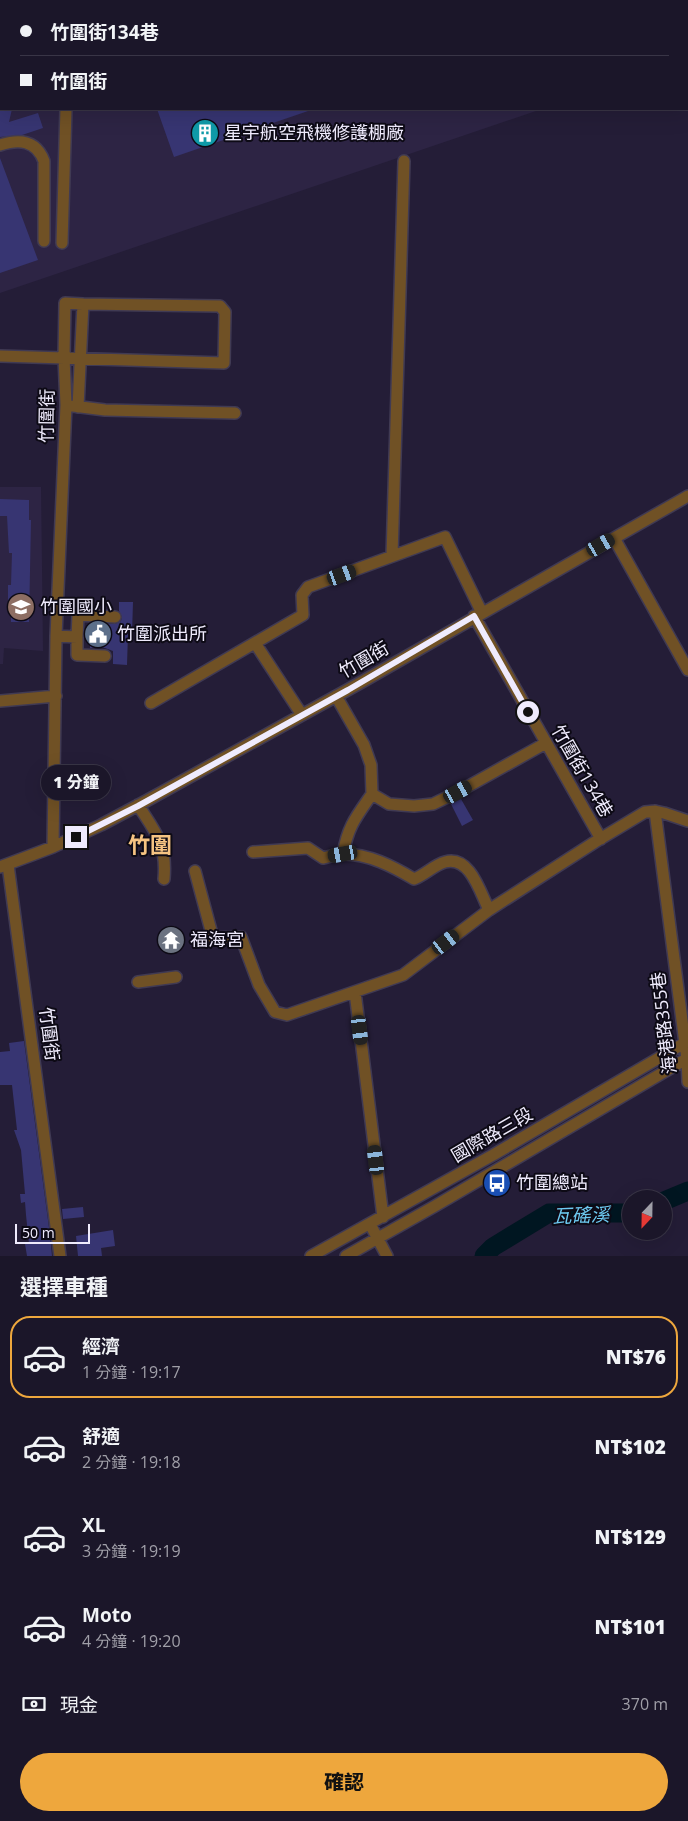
<!DOCTYPE html>
<html lang="zh-TW">
<head>
<meta charset="utf-8">
<style>
  body { margin:0; font-family:"Open Sans","Noto Sans TC",sans-serif; background:#282335; color:#f1f3f6; height:100vh; display:flex; flex-direction:column; font-size:19px; white-space:nowrap }
  * { box-sizing:border-box; margin:0 }
  p { font-size:16px; color:#a09fa8 }
  .icon { flex:none; width:28px; height:28px; fill:none; stroke:currentColor; stroke-width:2; stroke-linecap:round; stroke-linejoin:round }
  .map { position:relative; height:1256px; overflow:hidden }
  .details { display:flex; flex-direction:column; background:#1b1629; flex:1 }
  .details>* { flex:none }
  .hud { position:absolute; left:0px; top:0px; width:689px; height:110px; box-shadow:0 5px 20px #0002,0 0 0 1px #393546; display:grid; align-content:center; height:110px; padding:0 20px; background:#1b1629 }
  .needle { width:32px; rotate:202deg }
  .buttons { position:absolute; left:622px; top:1190px; display:grid; gap:10px }
  .buttons a { display:grid; place-items:center; width:50px; height:50px; border-radius:50%; background:#1b1629; box-shadow:0 5px 20px #0002,0 0 0 1px #393546; font-size:25px }
  .scale { position:absolute; left:15px; bottom:12px; width:75px; box-sizing:border-box; padding-left:5px; border:2px solid #efebfd; border-top:0; font-size:14px; line-height:18px; white-space:nowrap; color:#efebfd; -webkit-text-stroke:4px #0d0a15; paint-order:stroke }
  .end { position:absolute; width:22px; height:22px; margin:-11px; border:6px solid #efebfd; background:#111; box-shadow:0 0 0 2px #111 }
  .from { border-radius:50% }
  .bubble { position:absolute; height:35px; border-radius:18px; background:#1b1629; box-shadow:0 5px 20px #0002,0 0 0 1px #393546; font-size:16px; font-weight:800; line-height:35px; text-align:center }
  .car { position:absolute; width:15px; height:30px; margin:-15px -8px; border-radius:6px; box-shadow:0 0 4px 1px #0007; background:linear-gradient(#222 24%,#8ab4d8 0 40%,#222 0 76%,#8ab4d8 0 86%,#222 0) }
  .hud b { display:flex; align-items:center; gap:18px; height:48px; font-size:19px }
  .hud b+b { border-top:1px solid #393546 }
  .hud i { width:12px; height:12px; background:#f1f3f6 }
  ul { padding:0; list-style:none }
  li { display:flex; align-items:center; gap:15px; height:82px; margin:0 10px 8px; padding:0 10px; border:2px solid transparent; border-radius:20px }
  li div { flex:1 }
  li b { display:block; font-size:19px }
  li em { font-style:normal; font-weight:800 }
  li.active { border-color:#eea73d }
  li>.icon { width:45px; height:45px; stroke-width:1.5 }
  h2 { padding:0 20px; font-size:22px; line-height:60px }
  .pay { display:flex; align-items:center; gap:12px; height:55px; padding:0 20px; font-size:19px }
  .pay p { margin-inline-start:auto }
  .button { display:flex; gap:10px; margin-top:auto; padding:10px 20px }
  .button a { flex:1; height:58px; border-radius:30px; background:#eea73d; color:#111; font-size:20px; font-weight:800; line-height:58px; text-align:center }
  .map>svg:first-child { display:block }
</style>
</head>
<body>
<div class="map">
<svg width="688" height="1256" viewBox="0 0 688 1256">
  <rect width="100%" height="100%" fill="#241d37"/>
  <path fill="#2d2444" d="M0 0H688V59V1H1V109H542L0 293Z
    M0 487H41L42 566 43 651 4 648 3 664H0Z"/>
  <g fill="none" stroke-linecap="round" stroke-linejoin="round">
    <path stroke="#001621" stroke-width="19" d="M664 1201 688 1191
      M484 1256 493 1247 549 1213H631"/>
  </g>
  <path fill="#373572" d="M0 109H12L9 122 38 113 43 128 22 135 0 137Z
    M157 109H311V110L174 157Z
    M0 158 38 260 0 273Z
    M0 499 29 500V520H31L29 622H11V602H8V585H11L12 553H9L7 516H0Z
    M119 602H133L132 634H128L127 665 113 664V651L105 648H90V641H87V631H90L91 623 115 624 121 621 122 617 119 611Z
    M461 799 473 820 462 826 451 804Z
    M24 1041 50 1235 52 1256H27L25 1244H29L26 1215 25 1202 21 1203 20 1194H25L21 1150 14 1130H17L12 1085H0V1052L10 1051 9 1043Z
    M83 1207 84 1217 63 1219 62 1209Z
    M113 1230 115 1246 101 1248 102 1256H78L76 1236Z"/>
  <g fill="none" stroke-linecap="round" stroke-linejoin="round">
    <g stroke="#403a53" stroke-width="14">
      <path id="minor" d="M69 1V0
        M0 145C19 139 36 140 44 161V241
        M62 243 66 109
        M0 356 224 363 225 312 220 306 83 304 78 407
        M73 406 105 410 235 413
        M614 538 688 670
        M392 556 404 161
        M474 616 601 839
        M56 636 77 637 78 615 115 617
        M77 637V655L105 656
        M255 643 302 715
        M336 696 364 745 371 765 372 794 389 804 414 806 433 804 458 792 546 743
        M0 701 56 696
        M151 703 303 615 302 595 308 587 445 537 482 613
        M138 805C156 833 167 844 164 879
        M655 811 687 1059 688 1082
        M53 847 56 636 66 405 64 357 65 303 83 304
        M253 852 308 848 323 858C329 857 336 854 343 854 369 854 392 866 414 879 425 875 434 865 445 862 470 855 480 892 489 910
        M343 854C348 826 356 817 372 794
        M8 865 60 1256
        M0 867 53 847 101 825 146 801 360 683 688 496
        M195 871 213 938 241 937 259 985 275 1012 287 1015 403 975 489 910 595 842 645 812 655 811 664 813 688 821
        M138 982 176 977
        M355 992 383 1217
        M370 1224 387 1256
        M311 1256 493 1155 688 1041
        M346 1256 435 1206 688 1058"/>
    </g>
    <use href="#minor" stroke="#705125" stroke-width="11"/>
  </g>
  <g fill="none" stroke-linecap="round" stroke-linejoin="round">
    <path stroke="#efebfd" stroke-width="6" d="M76 837 138 806 348 690 474 616 528 712"/>
  </g>
  <defs>
    <g id="building-disc" transform="scale(1.4375)"><circle r="9.5" fill="#0f9aa8" stroke="#0d0a15"/><path d="M-4-6H4V6H1V3H-1V6H-4ZM-2.5-4.3h1.7v1.8h-1.7ZM.8-4.3h1.7v1.8H.8ZM-2.5-1h1.7V.8h-1.7ZM.8-1h1.7V.8H.8Z" fill="#fff"/></g>
    <g id="school-disc" transform="scale(1.4375)"><circle r="9.5" fill="#8d6e63" stroke="#0d0a15"/><path d="M0-5L7-2L0 1L-7-2ZM-4 1L0 2.5L4 1V4Q0 6-4 4Z" fill="#fff"/></g>
    <g id="civic-disc" transform="scale(1.4375)"><circle r="9.5" fill="#5c6f8a" stroke="#0d0a15"/><path d="M-.6-6.5H3V-4.5H.6V-3L4-1V1h2V6H-6V1h2V-1L-.6-3ZM-1.2 2.5V6h2.4V2.5Z" fill="#fff"/></g>
    <g id="temple-disc" transform="scale(1.4375)"><circle r="9.5" fill="#6b7280" stroke="#0d0a15"/><path d="M0-6L5-2H3V0L6.5 2.5H4V6H1.5V3h-3V6H-4V2.5H-6.5L-3 0V-2H-5Z" fill="#fff"/></g>
    <g id="bus-disc" transform="scale(1.4375)"><circle r="9.5" fill="#1a4fb4" stroke="#0d0a15"/><path d="M-5-6H5V4H4V6H2V4H-2V6H-4V4H-5ZM-3.5-4V0h7V-4ZM-3.5 1.2v1.5H-2V1.2ZM2 1.2v1.5H3.5V1.2Z" fill="#fff"/></g>
  </defs>
  <g fill-rule="evenodd">
    <use href="#building-disc" x="205" y="133"/>
    <use href="#school-disc" x="21" y="607"/>
    <use href="#civic-disc" x="98" y="634"/>
    <use href="#temple-disc" x="171" y="940"/>
    <use href="#bus-disc" x="497" y="1183"/>
  </g>
  <g text-anchor="middle" stroke-width="4" stroke-linejoin="round" paint-order="stroke">
    <g font-size="18" fill="#efebfd" stroke="#0d0a15" text-anchor="start">
      <text x="224" y="139">星宇航空飛機修護棚廠</text>
      <text x="40" y="613">竹圍國小</text>
      <text x="117" y="640">竹圍派出所</text>
      <text x="190" y="946">福海宮</text>
      <text x="516" y="1189">竹圍總站</text>
    </g>
    <g font-size="18" fill="#efebfd" stroke="#0d0a15">
      <text transform="translate(47 416) rotate(-89)" y="6">竹圍街</text>
      <text transform="translate(364 660) rotate(-30)" y="6">竹圍街</text>
      <text transform="translate(582 771) rotate(60)" y="6">竹圍街134巷</text>
      <text transform="translate(664 1023) rotate(-97)" y="6">海港路355巷</text>
      <text transform="translate(49 1034) rotate(83)" y="6">竹圍街</text>
      <text transform="translate(492 1135) rotate(-30)" y="6">國際路三段</text>
    </g>
    <g font-size="19" font-style="italic" fill="#6ecbf3" stroke="#0d0a15">
      <text transform="translate(581 1215) rotate(-2)" y="7">瓦磘溪</text>
    </g>
    <g font-size="22" font-weight="bold" fill="#f5c382" stroke="#0d0a15">
      <text x="150" y="853">竹圍</text>
    </g>
  </g>
</svg>
<div class="buttons">
<a><svg class="needle" viewBox="-14 -14 28 28"><path d="M0-13l5 13h-10z" fill="#e53935"/><path d="M0 13l5-13h-10z" fill="#a09fa8"/></svg></a>
</div>
<div class="scale">50 m</div>
<i class="end from" style="left:528px;top:712px"></i>
<i class="end" style="left:76px;top:837px"></i>
<div class="bubble" style="left:41px;top:765px;width:70px">1 分鐘</div>
<i class="car" style="left:601px;top:545px;rotate:60deg"></i>
<i class="car" style="left:342px;top:575px;rotate:70deg"></i>
<i class="car" style="left:458px;top:792px;rotate:61deg"></i>
<i class="car" style="left:343px;top:854px;rotate:260deg"></i>
<i class="car" style="left:446px;top:942px;rotate:53deg"></i>
<i class="car" style="left:360px;top:1030px;rotate:173deg"></i>
<i class="car" style="left:376px;top:1160px;rotate:353deg"></i>
<div class="hud">
<b><i class="from"></i>竹圍街134巷</b>
<b><i></i>竹圍街</b>
</div>
</div>
<section class="details">
<h2>選擇車種</h2>
<ul>
<li class="active"><svg class="icon" aria-label="car" viewBox="0 0 24 24"><path d="M5 17H2v-5l4-1 3-4h7l3 4 3 1v5h-3M9 17h6M6 11h13"/><circle cx="7" cy="17" r="2"/><circle cx="17" cy="17" r="2"/></svg><div><b>經濟</b><p>1 分鐘 · 19:17</p></div><em>NT$76</em></li>
<li><svg class="icon" aria-label="car" viewBox="0 0 24 24"><path d="M5 17H2v-5l4-1 3-4h7l3 4 3 1v5h-3M9 17h6M6 11h13"/><circle cx="7" cy="17" r="2"/><circle cx="17" cy="17" r="2"/></svg><div><b>舒適</b><p>2 分鐘 · 19:18</p></div><em>NT$102</em></li>
<li><svg class="icon" aria-label="car" viewBox="0 0 24 24"><path d="M5 17H2v-5l4-1 3-4h7l3 4 3 1v5h-3M9 17h6M6 11h13"/><circle cx="7" cy="17" r="2"/><circle cx="17" cy="17" r="2"/></svg><div><b>XL</b><p>3 分鐘 · 19:19</p></div><em>NT$129</em></li>
<li><svg class="icon" aria-label="car" viewBox="0 0 24 24"><path d="M5 17H2v-5l4-1 3-4h7l3 4 3 1v5h-3M9 17h6M6 11h13"/><circle cx="7" cy="17" r="2"/><circle cx="17" cy="17" r="2"/></svg><div><b>Moto</b><p>4 分鐘 · 19:20</p></div><em>NT$101</em></li>
</ul>
<div class="pay"><svg class="icon" aria-label="cash" viewBox="0 0 24 24"><path d="M3 7h18v10H3z"/><circle cx="12" cy="12" r="2"/></svg>現金<p>370 m</p></div>
<div class="button"><a>確認</a></div>
</section>
</body>
</html>
